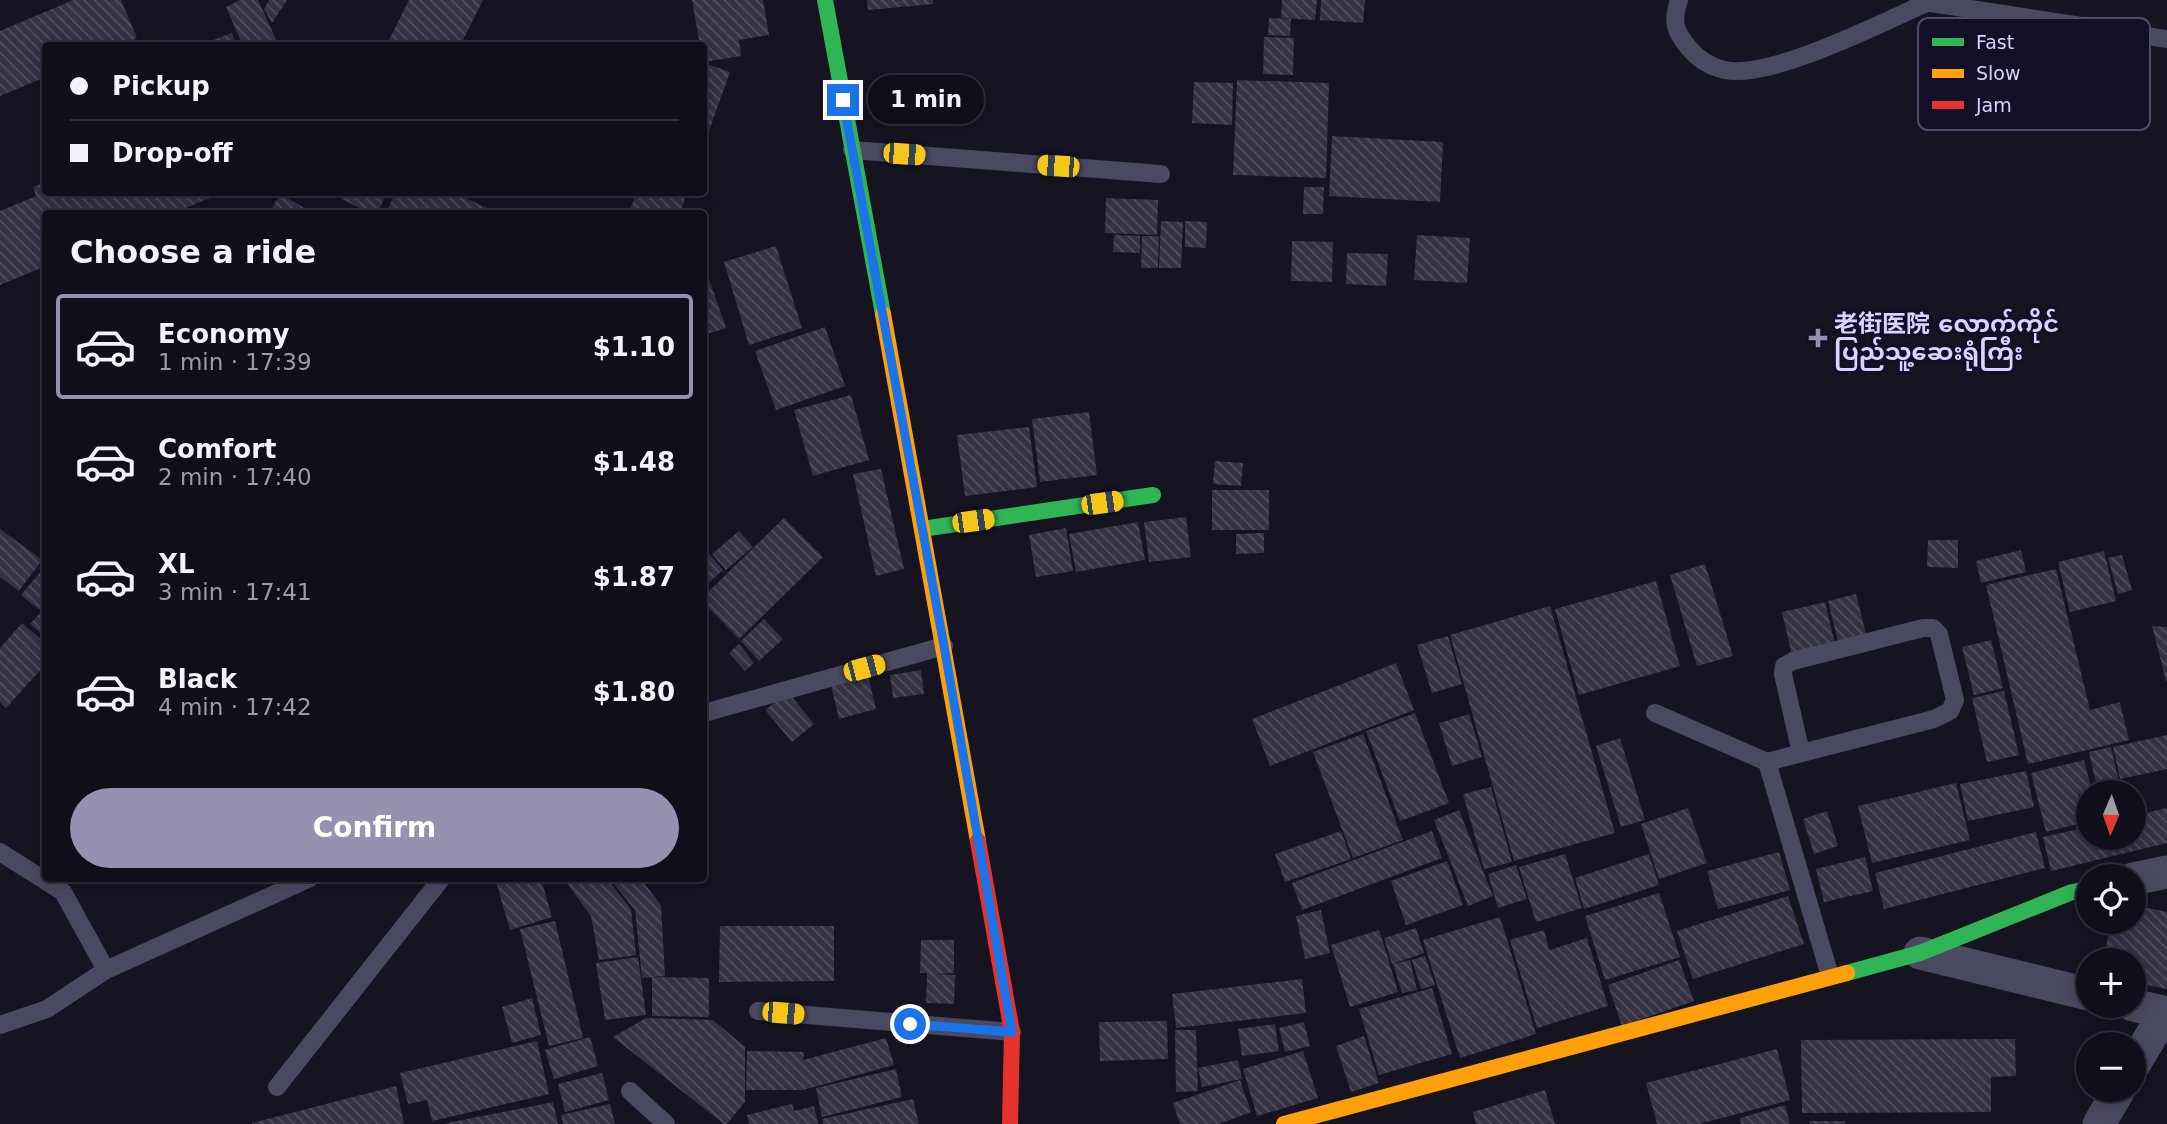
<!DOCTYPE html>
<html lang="en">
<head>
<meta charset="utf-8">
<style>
  body { margin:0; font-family:"DejaVu Sans","Noto Sans SC","Noto Sans Myanmar",sans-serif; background:#1e1d26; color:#f1f3f6; height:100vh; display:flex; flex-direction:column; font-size:26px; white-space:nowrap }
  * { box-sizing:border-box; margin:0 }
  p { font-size:23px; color:#9c9ca2 }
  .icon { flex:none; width:38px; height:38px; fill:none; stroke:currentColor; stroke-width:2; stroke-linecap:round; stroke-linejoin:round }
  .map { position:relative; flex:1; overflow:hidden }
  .panel { position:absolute; left:42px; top:210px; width:665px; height:672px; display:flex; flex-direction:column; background:#100f19; border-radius:7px; box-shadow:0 4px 18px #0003,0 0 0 2px #302f38 }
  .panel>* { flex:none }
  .hud { position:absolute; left:42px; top:42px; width:665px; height:154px; border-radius:7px; box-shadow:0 4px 18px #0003,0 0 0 2px #302f38; display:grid; align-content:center; height:154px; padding:0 28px; background:#100f19 }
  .needle { width:46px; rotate:182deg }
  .fabs { position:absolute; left:2076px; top:780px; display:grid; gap:14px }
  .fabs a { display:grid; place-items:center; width:70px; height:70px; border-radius:50%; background:#100f19; box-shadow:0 4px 18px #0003,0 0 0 2px #302f38; font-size:35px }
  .end { position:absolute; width:32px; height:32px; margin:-16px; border:9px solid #1a73e8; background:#fff; box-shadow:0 0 0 4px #fff }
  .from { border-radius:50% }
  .bubble { position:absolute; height:49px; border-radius:24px; background:#100f19; box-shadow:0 4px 18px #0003,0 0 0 2px #302f38; font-size:23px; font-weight:700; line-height:49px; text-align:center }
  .car { position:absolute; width:21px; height:42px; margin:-21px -10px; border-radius:9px; box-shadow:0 0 5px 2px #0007; background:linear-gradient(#f5c518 24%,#345 0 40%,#f5c518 0 76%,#345 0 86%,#f5c518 0) }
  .hud b { display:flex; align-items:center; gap:24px; height:66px; font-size:26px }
  .hud b+b { border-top:2px solid #302f38 }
  .hud i { width:18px; height:18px; background:#f1f3f6 }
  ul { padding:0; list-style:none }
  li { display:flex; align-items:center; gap:21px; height:105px; margin:0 14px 10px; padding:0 14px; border:4px solid transparent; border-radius:7px }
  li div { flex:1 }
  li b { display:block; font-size:26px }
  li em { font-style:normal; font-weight:700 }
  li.current { border-color:#9591b1 }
  li>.icon { width:63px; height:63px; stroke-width:1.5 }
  h2 { padding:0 28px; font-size:32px; line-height:84px }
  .action { display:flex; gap:14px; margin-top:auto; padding:14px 28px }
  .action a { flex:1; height:80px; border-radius:42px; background:#9591b1; color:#fff; font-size:28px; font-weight:700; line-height:80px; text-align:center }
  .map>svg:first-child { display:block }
</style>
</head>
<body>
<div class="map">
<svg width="2167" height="1124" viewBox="0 0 2167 1124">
  <defs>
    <pattern id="building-back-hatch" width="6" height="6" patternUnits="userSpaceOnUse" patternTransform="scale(1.75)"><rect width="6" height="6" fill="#343243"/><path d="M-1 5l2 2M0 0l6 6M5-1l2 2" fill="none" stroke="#514f5f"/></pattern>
  </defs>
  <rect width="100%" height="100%" fill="#161421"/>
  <path fill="url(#building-back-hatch)" d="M73 0H121L137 38 120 46H46V77L0 96V31Z
    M240 0H258L279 46H243L226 7Z
    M269 0H287L272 23 264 9Z
    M409 0H483L460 46H386Z
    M692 0H763L769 35 739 40 741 56 704 62V46H700Z
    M867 0H933V4L868 10Z
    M1282 0H1317L1315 20 1281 18Z
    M1321 0H1365L1363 23 1320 20Z
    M1269 18 1291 19 1290 36 1268 35Z
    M232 33 237 46H199V45Z
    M1264 37 1294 38 1293 75 1263 74Z
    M704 63 730 72 704 145Z
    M1237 80 1329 83 1326 178 1233 175Z
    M1194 82 1233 83 1232 125 1192 123Z
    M1332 136 1443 142 1440 202 1329 196Z
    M46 182V192H216L217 195 171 214H46V266L0 285V211L36 196 33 187Z
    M1304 187H1324L1323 214H1303Z
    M328 192H387L377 214H371Z
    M395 192H453L500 214H386Z
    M636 192H687L680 214H629Z
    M280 194 315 214H269Z
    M1106 198 1158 200 1157 235 1105 233Z
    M1161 221 1183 222 1181 268H1159Z
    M1185 221 1207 222 1206 248 1185 247Z
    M1114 235 1140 236V253L1113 252Z
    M1417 235 1470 238 1467 283 1414 280Z
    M1142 236H1159L1158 268H1141Z
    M1292 241 1333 242 1332 282 1291 281Z
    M776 246 802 328 749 345 724 262Z
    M1347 253 1388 254 1386 286 1346 284Z
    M709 279 726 328 704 335V281Z
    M825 327 845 386 776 410 755 351Z
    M851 395 869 460 813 476 794 410Z
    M1089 412 1097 475 1040 482 1032 419Z
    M1029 427 1037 487 965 496 957 435Z
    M1215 461 1243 463 1241 486 1213 484Z
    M881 469 904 569 876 576 853 474Z
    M1212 490H1269V530H1212Z
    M1186 517 1191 557 1149 562 1144 522Z
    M784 518 823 557 739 639 704 603V596Z
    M1138 522 1145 560 1076 572 1069 534Z
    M1066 528 1073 571 1036 577 1029 535Z
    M0 529 42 560 19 591 0 577Z
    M739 531 753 547 726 570 712 554Z
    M1264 533V553L1236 554V534Z
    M1928 540H1958V568L1927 567Z
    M704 548 723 570 704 587Z
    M2021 550 2026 572 1981 583 1976 561Z
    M2104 551 2116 601 2070 612 2058 562Z
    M2122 555 2132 590 2118 594 2108 558Z
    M1705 564 1733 656 1697 666 1670 575Z
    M46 565V602L39 610 21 595Z
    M2056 569 2090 710 2120 702 2129 740 2028 764 1986 585Z
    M1656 581 1680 666 1579 695 1555 609Z
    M1856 594 1867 638 1839 646 1828 601Z
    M1825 602 1835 644 1792 655 1782 612Z
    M46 606V638L30 624Z
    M1550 606 1615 833 1514 861 1450 635Z
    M764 619 783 639 759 661 741 641Z
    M22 623 46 644V664L6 708 0 702V648Z
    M2152 626 2167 627V681H2166Z
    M1448 636 1462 684 1432 693 1417 645Z
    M1991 640 2003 688 1974 695 1962 647Z
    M739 644 754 663 745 671 729 653Z
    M1396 663 1414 710 1270 766 1252 719Z
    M921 670 924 694 893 698 890 675Z
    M868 676 876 709 839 719 831 685Z
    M2004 691 2019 755 1987 762 1972 698Z
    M788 692 814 724 792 742 765 710Z
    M1415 713 1449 803 1400 821 1366 731Z
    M1469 714 1482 757 1452 766 1439 723Z
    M1363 734 1403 840 1353 858 1313 752Z
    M2167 735V769L2120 779 2113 747Z
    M1620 738 1645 820 1621 827 1596 746Z
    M2111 747 2118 778 2096 783 2089 752Z
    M2084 760 2092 791 2078 795 2085 822 2046 832 2031 773Z
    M2026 771 2034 807 1968 821 1960 784Z
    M1956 783 1970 840 1872 863 1858 806Z
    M1491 787 1512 862 1484 869 1463 794Z
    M1688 808 1707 863 1659 879 1641 824Z
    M2167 808V843L2051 871 2043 837 2088 827V838H2133V816Z
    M1459 810 1493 896 1468 906 1434 820Z
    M1827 811 1838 846 1814 854 1803 819Z
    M1341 831 1351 859 1285 882 1275 854Z
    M1432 831 1442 858 1302 910 1292 883Z
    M2036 832 2045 868 1884 909 1875 873Z
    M1779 852 1790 890 1718 909 1707 871Z
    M1565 854 1582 908 1536 922 1519 867Z
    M1649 854 1659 885 1584 909 1575 878Z
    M1865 857 1873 891 1824 902 1816 869Z
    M1447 861 1463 905 1406 925 1391 881Z
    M1516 865 1527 899 1498 908 1488 874Z
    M495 878H541L552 917 510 930Z
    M563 878H606L631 909 636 955 599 960 591 916Z
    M609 878H640L661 905 665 976 642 978 635 910Z
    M1659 893 1680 957 1605 980 1585 916Z
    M1788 896 1804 944 1693 979 1677 931Z
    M2133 905 2167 912V989L2133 982V961H2103L2111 922H2133Z
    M1321 910 1330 953 1305 959 1296 916Z
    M1500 917 1536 1034 1460 1058 1423 940Z
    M555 921 583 1038 549 1046 520 929Z
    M720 926H834V981L719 982Z
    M1416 928 1424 953 1392 964 1384 938Z
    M1379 930 1390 964 1388 966 1390 965 1398 992 1350 1007 1331 945Z
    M1544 930 1549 950 1587 938 1608 1006 1537 1028 1510 940Z
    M921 940H954V973L935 974 955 975 954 1004 926 1003 927 973H920Z
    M1425 956 1435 985 1421 989 1412 960Z
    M638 957 646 1015 605 1020 596 963Z
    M1410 960 1417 990 1402 993 1393 964Z
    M1679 960 1694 1001 1622 1026 1608 985Z
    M652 977 709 978V1017L652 1016Z
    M1302 979 1306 1013 1176 1028 1172 994Z
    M1432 988 1452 1054 1379 1075 1359 1009Z
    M532 998 541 1035 512 1043 502 1007Z
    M646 1018 713 1020 745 1047V1102L727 1124H724L613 1037Z
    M1167 1021 1168 1059 1100 1061 1099 1022Z
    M1304 1022 1310 1046 1285 1052 1279 1028Z
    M1275 1024 1279 1051 1242 1056 1238 1029Z
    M1175 1030H1196L1198 1091 1176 1092Z
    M1364 1036 1379 1083 1351 1092 1336 1046Z
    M590 1037 598 1066 554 1079 545 1050Z
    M886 1038 894 1065 803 1090H746L747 1051 804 1052 803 1060Z
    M2015 1039 2016 1076 1991 1077V1112L1802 1113 1801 1040Z
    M537 1041 549 1094 432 1121 427 1100 408 1104 400 1073Z
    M1777 1049 1790 1100 1699 1124H1657L1646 1083Z
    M1303 1051 1318 1098 1257 1116 1243 1069Z
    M1238 1060 1242 1079 1202 1087 1198 1068Z
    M896 1069 902 1097 822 1117 816 1088Z
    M602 1073 609 1100 565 1112 558 1084Z
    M1240 1080 1251 1112 1219 1124H1180L1173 1103Z
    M396 1086 404 1124H252V1123Z
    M1545 1090 1555 1124H1476L1473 1112Z
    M913 1099 919 1124H823L822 1119Z
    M553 1102 558 1124H447V1123Z
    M610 1104 615 1124H563L561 1115Z
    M792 1104 794 1111 814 1106 818 1124H749L747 1115Z
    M1785 1105 1790 1124H1741L1740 1118Z
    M1809 1121H1845V1124H1809Z"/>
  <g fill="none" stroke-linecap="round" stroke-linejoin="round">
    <path stroke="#4a4962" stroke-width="18" d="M1679 0C1672 22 1674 30 1689 48 1698 59 1711 67 1725 70 1771 80 1882 22 1927 3L1928 0
      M1918 1 2167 39
      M852 150 1161 174
      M704 713 944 646
      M1655 713 1767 762 1934 719 1950 711 1955 700 1939 634 1933 628H1923L1793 661 1784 666 1783 674 1801 753
      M1767 762 1830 976
      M0 852 63 892 106 970 310 878
      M758 1011 1012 1032
      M0 1025 47 1009 106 970
      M277 1087 442 878
      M630 1091 666 1124"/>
    <path stroke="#4a4962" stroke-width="33" d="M2133 879 2167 872
      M1920 953 2088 994
      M2133 1005 2167 1013
      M2133 1066 2165 1013
      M2099 1124 2119 1090"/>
    <path stroke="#30b455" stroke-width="16" d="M825 0 883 314
      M922 529 1153 495
      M1847 973 1920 953 2072 892 2088 889"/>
    <path stroke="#ff9f0a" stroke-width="16" d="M883 314 978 841
      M1284 1124 1847 973"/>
    <path stroke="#e5322d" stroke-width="16" d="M978 841 1012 1032 1010 1124"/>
  </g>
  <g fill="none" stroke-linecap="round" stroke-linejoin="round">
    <path stroke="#1a73e8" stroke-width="9" d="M843 100 944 646 1012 1032 910 1024"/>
  </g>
  <path fill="#9591b1" stroke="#130f26" stroke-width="2.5" d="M1814.5 327.5h7v7h7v7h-7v7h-7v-7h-7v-7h7z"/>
  <g text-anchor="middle" stroke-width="7" stroke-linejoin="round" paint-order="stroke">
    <g font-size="24" font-weight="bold" fill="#d9d4ff" stroke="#130f26" text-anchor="start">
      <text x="1834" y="332">老街医院 လောက်ကိုင်<tspan x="1834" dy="28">ပြည်သူ့ဆေးရုံကြီး</tspan></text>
    </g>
  </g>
  <rect x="1918" y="18" width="232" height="112" rx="10" fill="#130f26" stroke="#4e4a67" stroke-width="2"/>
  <rect x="1932" y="38" width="32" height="8" fill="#30b455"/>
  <rect x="1932" y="69" width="32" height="9" fill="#ff9f0a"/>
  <rect x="1932" y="101" width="32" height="8" fill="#e5322d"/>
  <g font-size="19" fill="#d9d4ff">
    <text x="1976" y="49">Fast</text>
    <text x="1976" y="80">Slow</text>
    <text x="1976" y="112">Jam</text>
  </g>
</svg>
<div class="fabs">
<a><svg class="needle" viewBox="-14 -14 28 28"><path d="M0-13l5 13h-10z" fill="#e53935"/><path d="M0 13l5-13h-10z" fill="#9c9ca2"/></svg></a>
<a><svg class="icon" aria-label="locate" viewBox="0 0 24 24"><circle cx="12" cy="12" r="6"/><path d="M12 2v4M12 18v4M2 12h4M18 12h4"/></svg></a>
<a>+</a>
<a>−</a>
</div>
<i class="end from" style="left:910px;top:1024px"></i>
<i class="end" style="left:843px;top:100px"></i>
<div class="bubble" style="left:868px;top:75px;width:116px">1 min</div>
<i class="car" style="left:904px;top:154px;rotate:94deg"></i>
<i class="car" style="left:1058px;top:166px;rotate:274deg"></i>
<i class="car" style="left:1102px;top:503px;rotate:82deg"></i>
<i class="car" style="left:973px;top:521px;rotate:82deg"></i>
<i class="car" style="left:864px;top:668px;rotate:75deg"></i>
<i class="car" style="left:783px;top:1013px;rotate:95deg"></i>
<div class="hud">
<b><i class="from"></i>Pickup</b>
<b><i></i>Drop-off</b>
</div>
<section class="panel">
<h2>Choose a ride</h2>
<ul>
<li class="current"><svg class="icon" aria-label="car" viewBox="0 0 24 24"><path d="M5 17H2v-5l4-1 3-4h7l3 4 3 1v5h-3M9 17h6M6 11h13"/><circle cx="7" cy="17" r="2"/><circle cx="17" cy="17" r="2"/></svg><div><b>Economy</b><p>1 min · 17:39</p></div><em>$1.10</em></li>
<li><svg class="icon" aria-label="car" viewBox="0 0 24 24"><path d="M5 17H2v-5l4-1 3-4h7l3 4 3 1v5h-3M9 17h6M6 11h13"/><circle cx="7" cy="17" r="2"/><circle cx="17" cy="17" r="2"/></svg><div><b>Comfort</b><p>2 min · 17:40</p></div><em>$1.48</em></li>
<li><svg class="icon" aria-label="car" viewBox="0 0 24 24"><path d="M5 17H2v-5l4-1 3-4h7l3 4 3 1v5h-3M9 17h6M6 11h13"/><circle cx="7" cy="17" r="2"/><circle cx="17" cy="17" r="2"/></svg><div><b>XL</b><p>3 min · 17:41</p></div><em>$1.87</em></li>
<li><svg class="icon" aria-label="car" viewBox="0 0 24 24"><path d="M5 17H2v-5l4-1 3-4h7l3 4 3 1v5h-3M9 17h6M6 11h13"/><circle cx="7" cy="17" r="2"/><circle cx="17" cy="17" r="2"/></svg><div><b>Black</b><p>4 min · 17:42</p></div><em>$1.80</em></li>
</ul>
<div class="action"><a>Confirm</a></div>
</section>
</div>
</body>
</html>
